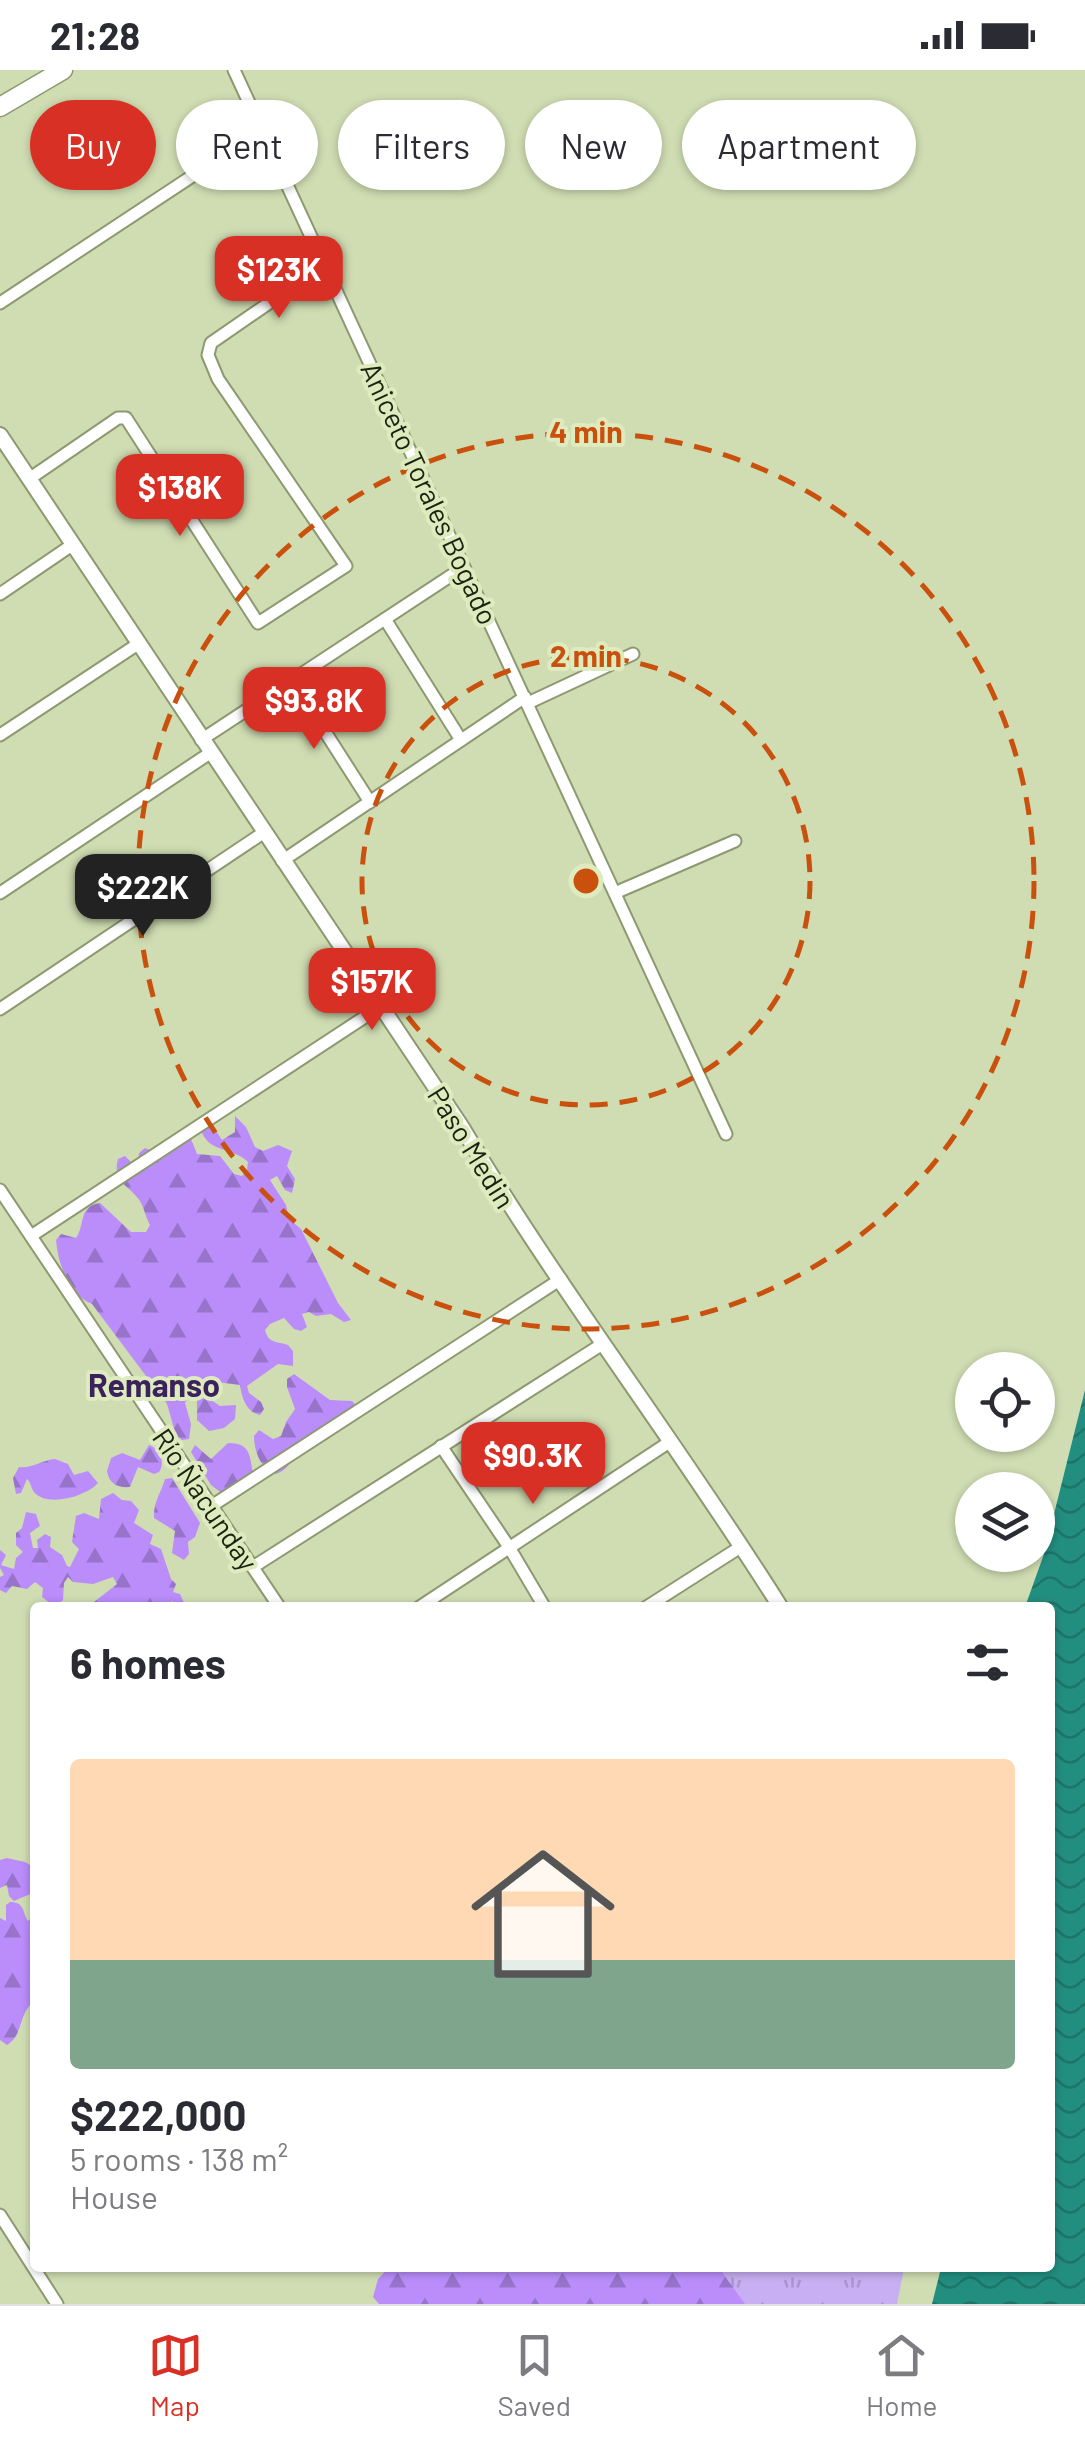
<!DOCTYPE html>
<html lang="en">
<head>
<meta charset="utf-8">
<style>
  :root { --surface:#fff; --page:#f2f2f3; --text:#2b2b33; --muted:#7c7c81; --line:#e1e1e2; --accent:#d93025 }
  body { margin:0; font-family:Barlow,sans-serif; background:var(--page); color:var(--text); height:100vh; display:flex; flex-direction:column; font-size:38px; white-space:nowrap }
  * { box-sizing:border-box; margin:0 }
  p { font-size:32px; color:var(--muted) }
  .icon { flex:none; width:55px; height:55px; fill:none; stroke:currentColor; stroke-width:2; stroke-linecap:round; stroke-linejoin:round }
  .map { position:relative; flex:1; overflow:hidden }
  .details { position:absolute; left:30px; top:1532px; width:1025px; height:670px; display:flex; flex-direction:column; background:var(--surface); border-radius:10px; box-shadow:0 2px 8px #0004 }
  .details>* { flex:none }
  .guide { position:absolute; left:30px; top:30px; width:1025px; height:90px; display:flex; gap:20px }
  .fabs { position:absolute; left:955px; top:1282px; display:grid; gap:20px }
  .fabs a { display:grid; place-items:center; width:100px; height:100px; border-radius:50%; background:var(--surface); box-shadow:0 2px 8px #0004; font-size:50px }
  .price { position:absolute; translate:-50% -85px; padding:0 22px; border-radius:20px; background:var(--accent); color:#fff; font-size:32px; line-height:65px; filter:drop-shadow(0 2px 5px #0008) }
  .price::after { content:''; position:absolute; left:50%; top:60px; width:30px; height:22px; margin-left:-15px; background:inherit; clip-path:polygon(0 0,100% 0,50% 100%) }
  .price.active { background:#222; color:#fff }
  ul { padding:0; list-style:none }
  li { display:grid; align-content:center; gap:20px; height:530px; padding:0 40px }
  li+li { border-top:2px solid var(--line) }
  li span { display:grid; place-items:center; height:310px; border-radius:10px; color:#555 }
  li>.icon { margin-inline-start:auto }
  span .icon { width:180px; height:180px; fill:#fffc; stroke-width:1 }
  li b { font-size:42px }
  h2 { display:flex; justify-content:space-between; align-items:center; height:120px; padding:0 40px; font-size:42px }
  .chip { padding:0 35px; border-radius:45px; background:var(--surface); box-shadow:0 2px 8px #0004; font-size:35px; line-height:90px }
  .chip.active { background:var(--accent); color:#fff }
  .status { display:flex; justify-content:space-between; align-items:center; height:70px; padding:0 50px; background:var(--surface); direction:ltr }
  .status svg { height:28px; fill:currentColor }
  .menu { display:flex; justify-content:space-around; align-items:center; height:140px; border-top:2px solid var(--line); background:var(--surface); font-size:28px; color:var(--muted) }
  .menu a { display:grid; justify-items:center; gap:5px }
  .menu .active { color:var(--accent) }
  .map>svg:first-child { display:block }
  .forest { fill:url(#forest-firs) }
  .park { fill:url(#park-tufts) }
  .water { fill:url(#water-waves) }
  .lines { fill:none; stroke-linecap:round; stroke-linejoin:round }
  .minor-casing { stroke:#8d9970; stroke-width:15 }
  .tertiary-casing { stroke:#8d9970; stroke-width:18 }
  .primary-casing { stroke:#8d9970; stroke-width:21 }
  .minor { stroke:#fff; stroke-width:11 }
  .tertiary { stroke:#fff; stroke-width:14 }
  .primary { stroke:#fff; stroke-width:18 }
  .ring { fill:none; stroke:#ca510d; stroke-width:5; stroke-dasharray:18 12 }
  .labels { text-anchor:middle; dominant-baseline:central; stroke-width:8; stroke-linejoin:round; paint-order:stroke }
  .street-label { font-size:28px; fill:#1d2111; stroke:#ddebbe }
  .quarter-label { font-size:32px; font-weight:bold; fill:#3c225c; stroke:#ddebbe }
  .centre { fill:#ca510d; stroke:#ddebbe; stroke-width:5 }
  .ring-label { font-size:30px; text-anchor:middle; font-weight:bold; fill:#ca510d; stroke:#ddebbe; stroke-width:8; stroke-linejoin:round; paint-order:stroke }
</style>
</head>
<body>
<div class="status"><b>21:28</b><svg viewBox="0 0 49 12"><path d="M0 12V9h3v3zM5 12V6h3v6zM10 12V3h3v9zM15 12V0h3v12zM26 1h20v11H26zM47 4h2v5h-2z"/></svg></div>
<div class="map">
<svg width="1085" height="2234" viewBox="0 0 1085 2234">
  <defs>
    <pattern id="forest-firs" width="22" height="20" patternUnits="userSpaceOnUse" patternTransform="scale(2.5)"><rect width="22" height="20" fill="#ba8dfb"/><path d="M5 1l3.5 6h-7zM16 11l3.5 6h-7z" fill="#9773ca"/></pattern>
    <pattern id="park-tufts" width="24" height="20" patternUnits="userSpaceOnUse" patternTransform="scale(2.5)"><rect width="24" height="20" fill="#c8aef3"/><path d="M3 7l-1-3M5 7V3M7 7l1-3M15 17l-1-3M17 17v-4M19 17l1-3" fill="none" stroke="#ab95cf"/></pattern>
    <pattern id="water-waves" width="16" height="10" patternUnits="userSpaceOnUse" patternTransform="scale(2.5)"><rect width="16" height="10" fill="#228e80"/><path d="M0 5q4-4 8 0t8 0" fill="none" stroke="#1d7467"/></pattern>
  </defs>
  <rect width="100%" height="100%" fill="#d0ddb2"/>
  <g class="forest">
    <path d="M235 1046 246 1057 255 1077 263 1081 278 1075 292 1081 287 1096 295 1109 292 1123 285 1120 277 1106 270 1110 286 1135 289 1149 301 1159 338 1233 351 1250 344 1252 331 1244 316 1246 309 1242 302 1244 307 1257 301 1261 294 1259 284 1248 270 1254 265 1260C269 1274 276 1271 288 1275L293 1281V1296L278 1294 247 1316 249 1323 261 1332 264 1339 260 1345C246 1342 242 1328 240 1315L217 1312 206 1321 208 1328 220 1336 236 1335 235 1349 224 1358 209 1361 197 1350V1328L189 1327 185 1333 191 1354 189 1369 182 1370 176 1365 167 1334 92 1234C68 1225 58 1193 56 1170L61 1164 76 1168C85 1156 78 1136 100 1133L131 1162H146L150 1155C146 1148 144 1138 140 1131 128 1114 112 1113 118 1089L125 1086 131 1092 138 1091 139 1083 145 1078 152 1081 185 1065 191 1069 197 1084 220 1086 234 1104 242 1106 247 1100 248 1092C232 1076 209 1084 201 1060L205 1053 212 1055 222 1070 235 1062Z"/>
    <path d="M294 1304 330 1330 352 1331 357 1336 358 1343C349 1362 316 1369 299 1383 290 1391 288 1400 276 1404 261 1400 254 1381 254 1366L259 1360 273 1369 281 1366 286 1352 295 1339 287 1317V1309Z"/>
    <path d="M228 1373C255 1373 248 1391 255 1409L224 1425 211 1415 191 1382 195 1375 211 1389Z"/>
    <path d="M149 1375C159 1378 166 1393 159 1402L154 1404 138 1397 130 1417C118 1418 109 1414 107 1401L111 1388 122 1383 140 1390Z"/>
    <path d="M55 1389 68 1394 74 1405 88 1401 98 1413C87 1426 47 1438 34 1422 31 1418 31 1412 27 1409L21 1423 16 1424 13 1408 19 1397C31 1399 42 1390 55 1389Z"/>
    <path d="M172 1408 200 1453 195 1467 188 1472 189 1484 184 1490 172 1483 175 1461 154 1448C153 1432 161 1423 165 1409Z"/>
    <polygon points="113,1423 122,1430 131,1431 139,1440 134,1453 153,1465 150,1474 161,1479 171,1509 176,1514 173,1522 180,1524 186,1537 178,1537 172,1531 166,1537 150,1535 140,1537 137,1533 131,1537 94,1537 94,1532 117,1514 113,1507 93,1514 73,1512 68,1507 64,1513 63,1530 55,1537 42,1527 43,1518 35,1512 27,1519 12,1516 6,1523 0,1520 0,1507 4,1505 0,1498 0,1480 6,1485 1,1495 14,1499 16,1488 23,1482 16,1475 16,1463 22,1458 26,1442 36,1444 40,1456 30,1463 33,1478 38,1478 37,1470 45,1464 51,1467 50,1477 62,1485 67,1496 70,1497 79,1479 72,1472 76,1446 84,1443 99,1449 101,1429"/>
    <polygon points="7,1788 25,1792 35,1798 35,1822 14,1831 9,1826 7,1815 0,1818 0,1790"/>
    <path d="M10 1832C25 1832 22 1842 28 1851L35 1844V1931C18 1942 24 1965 7 1975L0 1970V1848L6 1851V1835Z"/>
    <polygon points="388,2198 753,2198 773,2234 379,2234 373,2227 378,2209"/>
  </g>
  <polygon class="park" points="719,2198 904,2198 897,2234 745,2234"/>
  <polygon class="water" points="1085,1320 1085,2234 932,2234 941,2198 1050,2198 1050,1538 1025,1537 1044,1484"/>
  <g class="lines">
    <g class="minor-casing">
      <g id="minor">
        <polyline points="234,0 726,1064"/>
        <polyline points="0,233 262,60"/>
        <polyline points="29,409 118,348 126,348 258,553 346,496 218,309 208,285 211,273 324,195"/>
        <polyline points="0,524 72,475"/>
        <polyline points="385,549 461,670"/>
        <polyline points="292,610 370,732"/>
        <polyline points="528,633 633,584"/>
        <polyline points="0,665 138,574"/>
        <polyline points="201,670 464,497"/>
        <polyline points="282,791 525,627"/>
        <polyline points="617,822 735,771"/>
        <polyline points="0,823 210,683"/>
        <polyline points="0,939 263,763"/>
        <polyline points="0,1120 280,1538"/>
        <polyline points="31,1166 380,937"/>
        <polyline points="441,1376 509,1477 545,1538"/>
        <polyline points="210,1437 561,1209"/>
        <polyline points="253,1497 604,1273"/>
        <polyline points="418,1538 671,1371"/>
        <polyline points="645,1538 742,1476"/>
        <polyline points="0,2145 57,2234"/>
      </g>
    </g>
    <g class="tertiary-casing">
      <path id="tertiary" d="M0 365 463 1059C561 1223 679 1375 781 1538"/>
    </g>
    <g class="primary-casing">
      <polyline id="primary" points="0,37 63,0"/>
    </g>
    <use href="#minor" class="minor"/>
    <use href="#tertiary" class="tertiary"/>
    <use href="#primary" class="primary"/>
  </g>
  <g class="ring">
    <circle cx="586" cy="811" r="224"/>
    <circle cx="586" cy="811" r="448"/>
  </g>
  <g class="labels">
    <g class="street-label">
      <text transform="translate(430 423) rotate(65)">Aniceto Torales Bogado</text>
      <text transform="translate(472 1077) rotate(58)">Paso Medin</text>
      <text transform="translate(206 1429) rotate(56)">Río Ñacunday</text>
    </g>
    <g class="quarter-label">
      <text x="154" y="1314">Remanso</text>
    </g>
  </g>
  <circle cx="586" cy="811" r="15" class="centre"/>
  <g class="ring-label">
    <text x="586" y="373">4 min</text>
    <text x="586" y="597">2 min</text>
  </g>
</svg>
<div class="fabs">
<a><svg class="icon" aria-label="locate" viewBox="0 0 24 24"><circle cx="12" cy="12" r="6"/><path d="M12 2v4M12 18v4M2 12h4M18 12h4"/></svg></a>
<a><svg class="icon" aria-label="layers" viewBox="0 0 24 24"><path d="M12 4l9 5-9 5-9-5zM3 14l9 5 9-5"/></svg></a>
</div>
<b class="price" style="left:279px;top:251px">$123K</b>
<b class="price" style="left:180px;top:469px">$138K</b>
<b class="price" style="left:314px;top:682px">$93.8K</b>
<b class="price active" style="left:143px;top:869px">$222K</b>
<b class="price" style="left:372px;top:963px">$157K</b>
<b class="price" style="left:533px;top:1437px">$90.3K</b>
<div class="guide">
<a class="chip active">Buy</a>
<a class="chip">Rent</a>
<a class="chip">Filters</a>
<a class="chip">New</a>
<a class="chip">Apartment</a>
</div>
<section class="details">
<h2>6 homes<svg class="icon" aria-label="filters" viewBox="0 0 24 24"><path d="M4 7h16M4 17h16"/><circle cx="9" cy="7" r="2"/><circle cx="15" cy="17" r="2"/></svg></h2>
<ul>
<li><span style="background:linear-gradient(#ffd9b3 65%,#7fa58c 0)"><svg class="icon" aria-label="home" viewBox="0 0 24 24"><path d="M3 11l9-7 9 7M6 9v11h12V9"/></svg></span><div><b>$222,000</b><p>5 rooms · 138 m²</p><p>House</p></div></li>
</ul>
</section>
</div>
<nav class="menu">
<a class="active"><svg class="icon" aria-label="map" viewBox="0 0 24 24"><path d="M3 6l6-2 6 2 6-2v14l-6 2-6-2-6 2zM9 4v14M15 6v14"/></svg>Map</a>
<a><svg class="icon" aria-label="saved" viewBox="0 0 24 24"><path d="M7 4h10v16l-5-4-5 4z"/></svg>Saved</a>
<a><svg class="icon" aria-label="home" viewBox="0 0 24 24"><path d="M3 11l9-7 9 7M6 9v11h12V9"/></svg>Home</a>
</nav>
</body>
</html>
